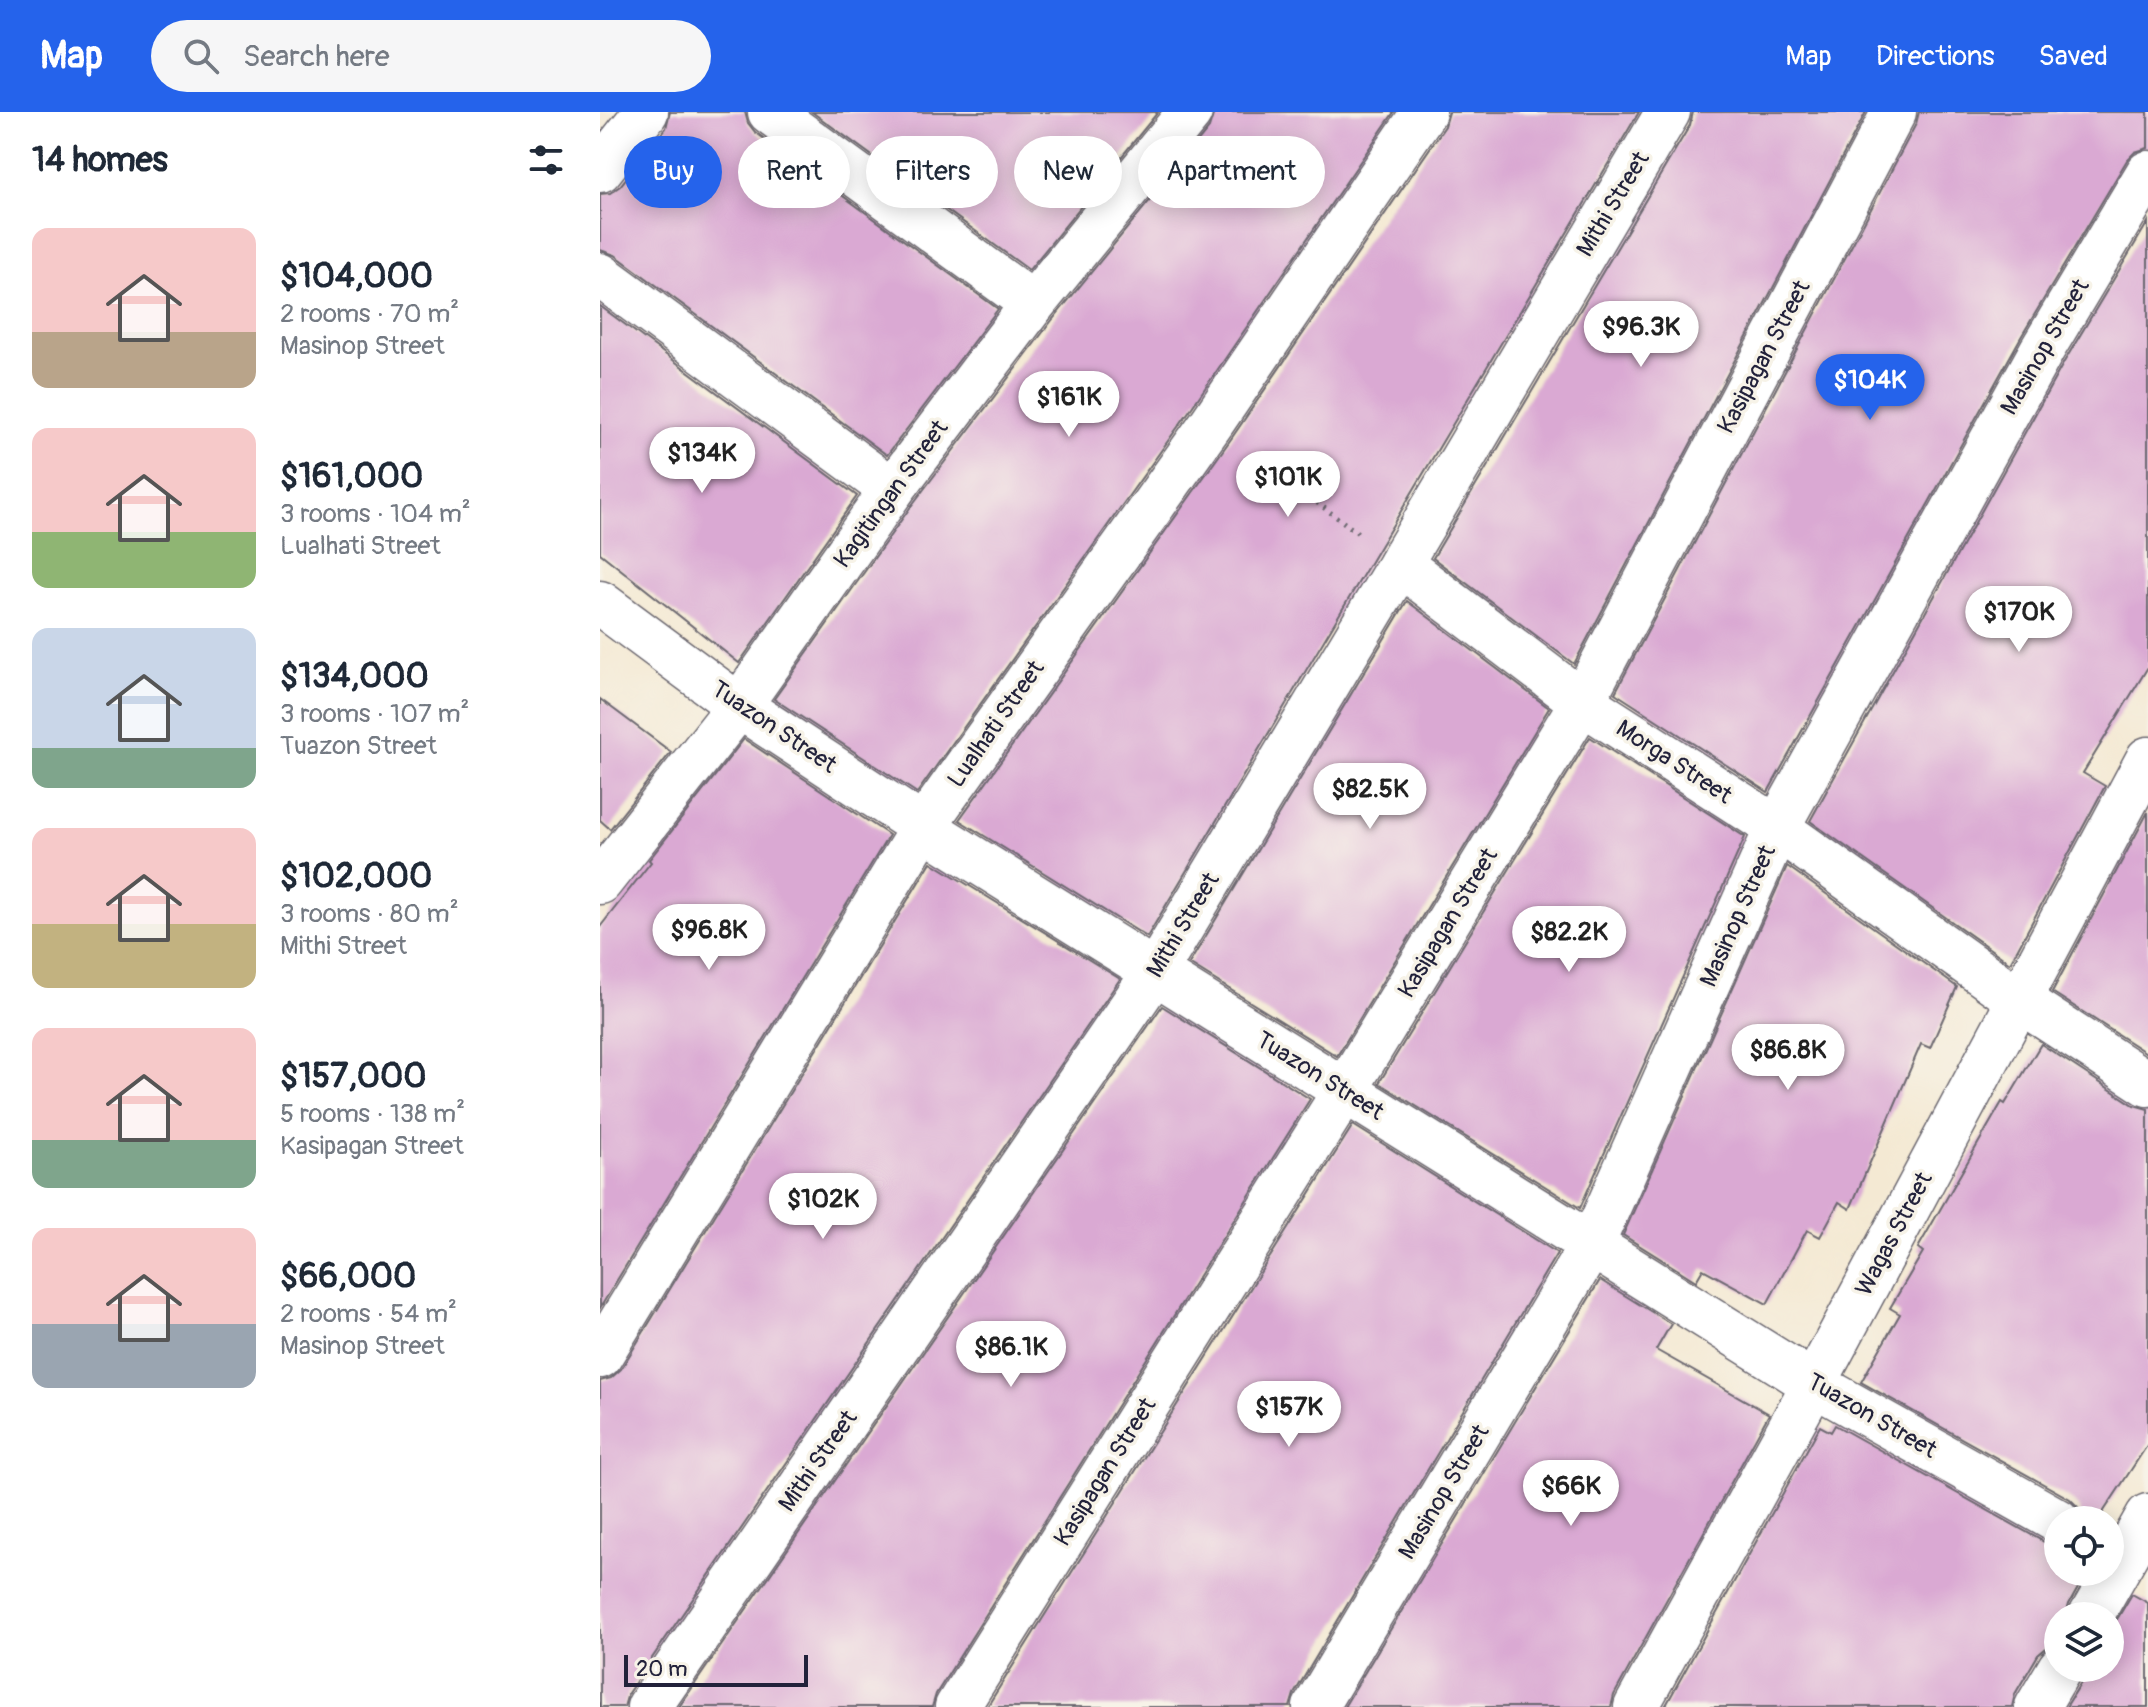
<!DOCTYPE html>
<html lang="en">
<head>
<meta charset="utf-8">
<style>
  :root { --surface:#fff; --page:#f6f6f7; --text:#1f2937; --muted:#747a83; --accent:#2563eb }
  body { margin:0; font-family:Pangolin,sans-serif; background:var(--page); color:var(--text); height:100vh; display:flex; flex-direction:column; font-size:30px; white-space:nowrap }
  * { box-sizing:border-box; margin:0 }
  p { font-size:26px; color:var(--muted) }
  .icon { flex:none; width:44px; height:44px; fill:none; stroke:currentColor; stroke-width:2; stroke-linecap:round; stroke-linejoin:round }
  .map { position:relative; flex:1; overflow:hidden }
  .drawer { display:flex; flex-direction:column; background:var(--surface); width:600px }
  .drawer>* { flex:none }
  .top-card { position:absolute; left:24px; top:24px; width:760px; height:72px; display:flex; gap:16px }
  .controls { position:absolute; left:1444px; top:1394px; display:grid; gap:16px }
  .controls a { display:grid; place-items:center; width:80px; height:80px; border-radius:50%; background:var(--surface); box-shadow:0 4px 20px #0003; font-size:40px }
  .scale { position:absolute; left:24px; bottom:20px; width:184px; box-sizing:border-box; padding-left:8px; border:4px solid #22223b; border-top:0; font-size:22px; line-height:28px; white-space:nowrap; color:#22223b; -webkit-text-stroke:6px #f7f3e8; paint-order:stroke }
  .price { position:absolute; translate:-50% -68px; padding:0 18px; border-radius:28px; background:#fff; color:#222; font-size:26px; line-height:52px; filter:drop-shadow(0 2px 4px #0008) }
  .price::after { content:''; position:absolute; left:50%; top:48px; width:24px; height:18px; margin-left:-12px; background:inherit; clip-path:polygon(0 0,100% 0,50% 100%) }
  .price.current { background:var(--accent); color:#fff }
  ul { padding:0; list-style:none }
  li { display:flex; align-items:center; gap:24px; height:200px; padding:0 32px }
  li span { display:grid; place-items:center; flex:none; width:224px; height:160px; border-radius:16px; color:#555 }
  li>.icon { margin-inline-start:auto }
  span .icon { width:96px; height:96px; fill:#fffc; stroke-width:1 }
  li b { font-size:34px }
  h2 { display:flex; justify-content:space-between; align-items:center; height:96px; padding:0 32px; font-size:34px }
  .tag { padding:0 28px; border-radius:36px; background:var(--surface); box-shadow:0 4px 20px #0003; font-size:28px; line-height:72px }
  .tag.current { background:var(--accent); color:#fff }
  header { display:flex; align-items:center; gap:48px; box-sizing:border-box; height:112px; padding:0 40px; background:var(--accent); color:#fff }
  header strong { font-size:38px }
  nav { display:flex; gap:44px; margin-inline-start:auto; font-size:28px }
  .search { width:560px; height:72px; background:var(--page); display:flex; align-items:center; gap:20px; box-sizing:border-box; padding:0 28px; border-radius:44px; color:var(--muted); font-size:30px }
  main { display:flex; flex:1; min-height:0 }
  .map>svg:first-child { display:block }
  .building { fill:#daa9d3 }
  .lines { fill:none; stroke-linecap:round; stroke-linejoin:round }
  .minor-casing { stroke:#6c6870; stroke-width:47 }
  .path { stroke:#6c6870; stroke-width:5; stroke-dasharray:2 6; stroke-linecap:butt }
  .minor { stroke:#fff; stroke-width:44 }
  .labels { text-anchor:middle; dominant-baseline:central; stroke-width:7; stroke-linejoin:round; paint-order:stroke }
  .street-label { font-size:24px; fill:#22223b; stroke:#f7f3e8 }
</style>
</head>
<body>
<header>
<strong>Map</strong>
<div class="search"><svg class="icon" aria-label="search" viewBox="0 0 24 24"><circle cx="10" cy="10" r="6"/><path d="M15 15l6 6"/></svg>Search here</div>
<nav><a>Map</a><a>Directions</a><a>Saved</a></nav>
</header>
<main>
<section class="drawer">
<h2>14 homes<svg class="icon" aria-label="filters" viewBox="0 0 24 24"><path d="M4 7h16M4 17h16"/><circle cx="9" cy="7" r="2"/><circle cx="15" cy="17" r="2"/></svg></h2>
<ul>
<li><span style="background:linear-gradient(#f6c9c9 65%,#b9a48a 0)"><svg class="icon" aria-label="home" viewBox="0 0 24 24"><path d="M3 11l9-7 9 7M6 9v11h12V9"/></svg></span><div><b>$104,000</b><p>2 rooms · 70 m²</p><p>Masinop Street</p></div></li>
<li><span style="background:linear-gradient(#f6c9c9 65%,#8fb573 0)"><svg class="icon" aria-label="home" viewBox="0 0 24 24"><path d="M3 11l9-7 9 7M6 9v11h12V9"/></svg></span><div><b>$161,000</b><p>3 rooms · 104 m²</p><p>Lualhati Street</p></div></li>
<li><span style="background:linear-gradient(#c9d6e8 75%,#7fa58c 0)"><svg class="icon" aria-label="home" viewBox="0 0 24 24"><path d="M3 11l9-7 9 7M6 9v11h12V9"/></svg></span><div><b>$134,000</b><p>3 rooms · 107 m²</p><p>Tuazon Street</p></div></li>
<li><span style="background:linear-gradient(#f6c9c9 60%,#c2b280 0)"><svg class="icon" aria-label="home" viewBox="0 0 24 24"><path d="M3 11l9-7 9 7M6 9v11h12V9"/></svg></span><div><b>$102,000</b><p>3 rooms · 80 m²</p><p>Mithi Street</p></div></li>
<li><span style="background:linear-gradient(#f6c9c9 70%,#7fa58c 0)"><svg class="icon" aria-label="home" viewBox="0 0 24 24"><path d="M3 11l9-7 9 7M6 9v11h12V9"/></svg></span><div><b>$157,000</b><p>5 rooms · 138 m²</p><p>Kasipagan Street</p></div></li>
<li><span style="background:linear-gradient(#f6c9c9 60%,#9aa5b1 0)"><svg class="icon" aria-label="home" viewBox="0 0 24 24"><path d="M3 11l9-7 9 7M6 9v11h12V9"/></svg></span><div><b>$66,000</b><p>2 rooms · 54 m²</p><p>Masinop Street</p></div></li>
</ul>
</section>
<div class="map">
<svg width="1548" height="1595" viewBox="0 0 1548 1595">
  <rect width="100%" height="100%" fill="#f7f3e8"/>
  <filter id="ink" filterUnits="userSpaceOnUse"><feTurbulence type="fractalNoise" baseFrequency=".0125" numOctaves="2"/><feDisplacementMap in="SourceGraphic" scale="16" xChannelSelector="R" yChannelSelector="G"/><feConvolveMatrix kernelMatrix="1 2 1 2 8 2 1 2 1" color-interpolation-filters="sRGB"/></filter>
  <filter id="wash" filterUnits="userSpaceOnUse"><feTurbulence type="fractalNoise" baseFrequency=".006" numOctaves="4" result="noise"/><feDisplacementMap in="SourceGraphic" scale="32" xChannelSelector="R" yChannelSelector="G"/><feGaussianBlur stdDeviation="1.8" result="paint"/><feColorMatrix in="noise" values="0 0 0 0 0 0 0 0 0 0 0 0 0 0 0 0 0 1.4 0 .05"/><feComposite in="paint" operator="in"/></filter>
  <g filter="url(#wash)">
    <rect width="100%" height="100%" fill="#f4e9d3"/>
    <g id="blocks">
      <g class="building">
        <polygon points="70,0 145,0 148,11 155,20 398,197 287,343 15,143 0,138 0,82 10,81 20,74 66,16"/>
        <polygon points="212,0 558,0 429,158"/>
        <polygon points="614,0 794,0 590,298 317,681 174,587 312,393 453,207 609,16"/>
        <polygon points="849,0 1039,0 547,825 359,708 631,327 845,14"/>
        <polygon points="1093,0 1266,0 974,552 833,446 1090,13"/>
        <polygon points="1319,0 1548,0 1548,36 1535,40 1527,48 1421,225 1168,680 1015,581 1316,12"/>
        <polygon points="1548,110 1548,555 1483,661 1505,674 1410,851 1210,709 1464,250"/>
        <polygon points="0,194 257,384 139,551 0,441"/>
        <polygon points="807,489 949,596 737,944 589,852"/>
        <polygon points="0,587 71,640 10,717 0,708"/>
        <polygon points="990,625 1145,725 980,1096 779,971"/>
        <polygon points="144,627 289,723 0,1196 0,815 51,750 49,748"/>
        <polygon points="1548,700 1548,942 1452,880"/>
        <polygon points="331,750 520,867 28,1581 24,1595 0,1595 0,1269 11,1266 21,1257"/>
        <polygon points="1187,754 1357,875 1330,936 1321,932 1250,1097 1239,1090 1220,1125 1207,1118 1167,1192 1103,1157 1096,1169 1023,1123"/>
        <polygon points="562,894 710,987 336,1582 332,1595 79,1595"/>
        <polygon points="1441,932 1534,993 1548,997 1548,1332 1498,1408 1483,1408 1479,1396 1470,1387 1261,1270 1300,1202 1290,1196 1323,1140 1318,1136 1402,990 1405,992"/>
        <polygon points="753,1013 957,1141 694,1582 690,1595 387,1595"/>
        <polygon points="1000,1168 1071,1212 1056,1238 1169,1302 1014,1583 1011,1595 744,1595"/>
        <polygon points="1235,1313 1446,1431 1458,1434 1458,1460 1487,1460 1469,1492 1466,1504 1458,1504 1458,1531 1447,1535 1438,1543 1415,1582 1412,1595 1065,1595 1220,1314 1231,1320"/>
        <polygon points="1532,1482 1548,1491 1548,1595 1466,1595 1482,1569 1485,1556 1510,1556 1510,1519"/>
      </g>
    </g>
  </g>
  <g filter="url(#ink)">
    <use href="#blocks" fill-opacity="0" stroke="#6c6870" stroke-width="2"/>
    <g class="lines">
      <g class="minor-casing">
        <g id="minor">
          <polyline points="170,0 433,192"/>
          <polyline points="0,58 46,0"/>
          <polyline points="0,163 292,378"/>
          <polyline points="800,452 982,590 1177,716 1419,888 1548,972"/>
          <polyline points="0,491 139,594 323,715 1214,1272 1458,1409"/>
          <polyline points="0,770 139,594 292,378 433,192 590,0"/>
          <polyline points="0,1244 323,715 611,312 824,0"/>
          <polyline points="1491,1504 1548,1404"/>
          <polyline points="49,1595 555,860 800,452 1068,0"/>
          <polyline points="357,1595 744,980 982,590 1294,0"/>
          <polyline points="715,1595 992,1132 1177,716 1442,238 1548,61"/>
          <polyline points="1036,1595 1214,1272 1548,647"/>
          <polyline points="1437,1595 1460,1556"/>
        </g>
      </g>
      <polyline class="path" points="653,343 758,421"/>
      <use href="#minor" class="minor"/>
    </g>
  </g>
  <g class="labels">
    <g class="street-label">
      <text transform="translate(1013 92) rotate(-59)">Mithi Street</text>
      <text transform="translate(1445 235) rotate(-60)">Masinop Street</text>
      <text transform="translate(1164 245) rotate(-62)">Kasipagan Street</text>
      <text transform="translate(291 382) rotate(-54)">Kagitingan Street</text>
      <text transform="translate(396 612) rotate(-55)">Lualhati Street</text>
      <text transform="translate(174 615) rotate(34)">Tuazon Street</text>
      <text transform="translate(1074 650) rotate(33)">Morga Street</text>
      <text transform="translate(1138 804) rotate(-66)">Masinop Street</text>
      <text transform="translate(848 811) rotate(-59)">Kasipagan Street</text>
      <text transform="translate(583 813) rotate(-59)">Mithi Street</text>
      <text transform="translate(720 964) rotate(32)">Tuazon Street</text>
      <text transform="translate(1294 1122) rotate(-62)">Wagas Street</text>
      <text transform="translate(1272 1304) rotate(30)">Tuazon Street</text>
      <text transform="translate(218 1349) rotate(-55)">Mithi Street</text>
      <text transform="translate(505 1360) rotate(-58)">Kasipagan Street</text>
      <text transform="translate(844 1380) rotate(-59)">Masinop Street</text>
    </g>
  </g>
</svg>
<div class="controls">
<a><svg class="icon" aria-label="locate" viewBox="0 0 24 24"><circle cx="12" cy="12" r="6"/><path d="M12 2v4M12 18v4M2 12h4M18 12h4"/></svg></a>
<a><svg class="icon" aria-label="layers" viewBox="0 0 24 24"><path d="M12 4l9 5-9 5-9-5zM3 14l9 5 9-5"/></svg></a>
</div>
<div class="scale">20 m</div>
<b class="price" style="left:1041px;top:257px">$96.3K</b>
<b class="price current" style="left:1270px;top:310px">$104K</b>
<b class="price" style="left:469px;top:327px">$161K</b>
<b class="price" style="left:102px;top:383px">$134K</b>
<b class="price" style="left:688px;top:407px">$101K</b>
<b class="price" style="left:1419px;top:542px">$170K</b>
<b class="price" style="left:770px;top:719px">$82.5K</b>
<b class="price" style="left:109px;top:860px">$96.8K</b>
<b class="price" style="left:969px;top:862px">$82.2K</b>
<b class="price" style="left:1188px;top:980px">$86.8K</b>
<b class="price" style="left:223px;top:1129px">$102K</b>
<b class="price" style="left:411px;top:1277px">$86.1K</b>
<b class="price" style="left:689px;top:1337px">$157K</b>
<b class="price" style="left:971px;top:1416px">$66K</b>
<div class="top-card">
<a class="tag current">Buy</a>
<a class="tag">Rent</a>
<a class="tag">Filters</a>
<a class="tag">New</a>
<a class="tag">Apartment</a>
</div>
</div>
</main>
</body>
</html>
